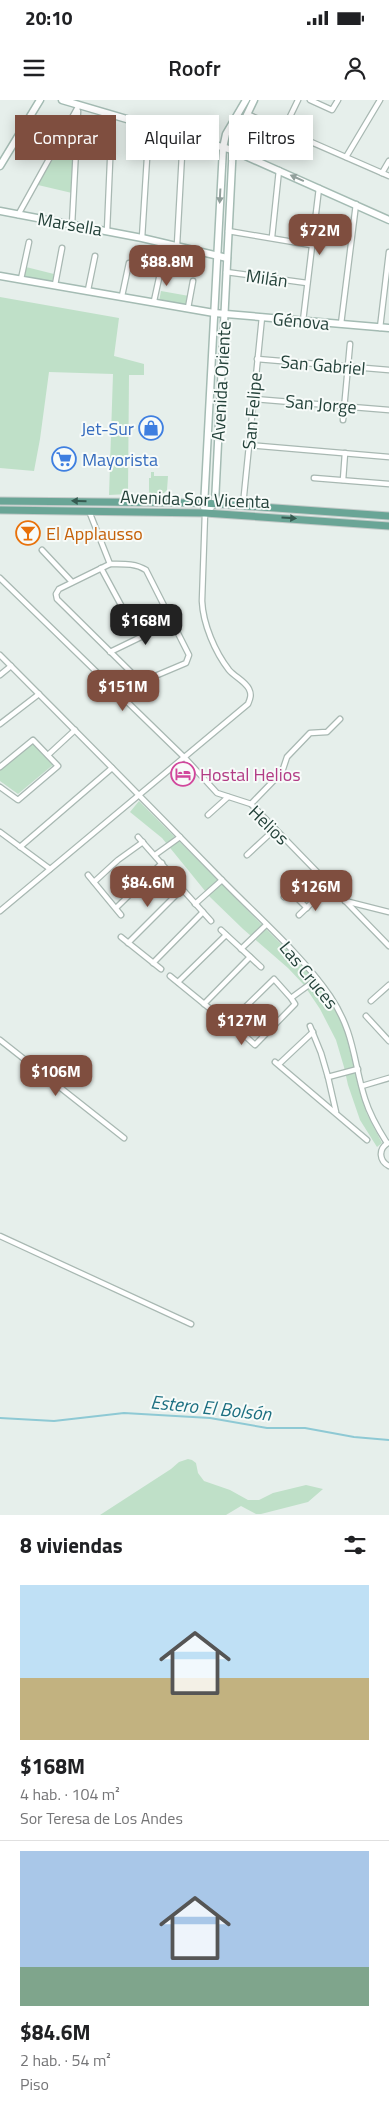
<!DOCTYPE html>
<html lang="es">
<head>
<meta charset="utf-8">
<style>
  :root { --surface:#fff; --page:#f6f6f6; --text:#202124; --muted:#757577; --line:#e0e0e0; --accent:#7f4e3f }
  body { margin:0; font-family:"Titillium Web",sans-serif; background:var(--page); color:var(--text); height:100vh; display:flex; flex-direction:column; font-size:19px; white-space:nowrap }
  * { box-sizing:border-box; margin:0 }
  p { font-size:16px; color:var(--muted) }
  .icon { flex:none; width:28px; height:28px; fill:none; stroke:currentColor; stroke-width:2; stroke-linecap:round; stroke-linejoin:round }
  .map { position:relative; height:1415px; overflow:hidden }
  .panel { display:flex; flex-direction:column; background:var(--surface); flex:1 }
  .panel>* { flex:none }
  .guide { position:absolute; left:15px; top:15px; width:360px; height:45px; display:flex; gap:10px }
  .price { position:absolute; translate:-50% -42px; padding:0 11px; border-radius:10px; background:var(--accent); color:#fff; font-size:16px; line-height:32px; filter:drop-shadow(0 1px 2px #0008) }
  .price::after { content:''; position:absolute; left:50%; top:30px; width:15px; height:11px; margin-left:-8px; background:inherit; clip-path:polygon(0 0,100% 0,50% 100%) }
  .price.selected { background:#222; color:#fff }
  ul { padding:0; list-style:none }
  li { display:grid; align-content:center; gap:10px; height:265px; padding:0 20px }
  li+li { border-top:1px solid var(--line) }
  li span { display:grid; place-items:center; height:155px; border-radius:0px; color:#555 }
  li>.icon { margin-inline-start:auto }
  span .icon { width:90px; height:90px; fill:#fffc; stroke-width:1 }
  li b { font-size:21px }
  h2 { display:flex; justify-content:space-between; align-items:center; height:60px; padding:0 20px; font-size:21px }
  .pill { padding:0 18px; border-radius:0px; background:var(--surface); box-shadow:0 2px 12px #0003; font-size:18px; line-height:45px }
  .pill.selected { background:var(--accent); color:#fff }
  .status { display:flex; justify-content:space-between; align-items:center; height:35px; padding:0 25px; background:var(--surface); direction:ltr }
  .status svg { height:14px; fill:currentColor }
  header { display:flex; justify-content:space-between; align-items:center; height:65px; padding:0 20px; background:var(--surface); font-size:22px; font-weight:600 }
  .map>svg:first-child { display:block }
  .green { fill:#bfe0c8 }
  .lines { fill:none; stroke-linecap:round; stroke-linejoin:round }
  .stream { stroke:#8ec9d4; stroke-width:2 }
  .street-casing { stroke:#a8b8b2; stroke-width:7 }
  .secondary-casing { stroke:#a4bbb3; stroke-width:9 }
  .primary-casing { stroke:#c2cac8; stroke-width:9 }
  .street { stroke:#fff; stroke-width:4.5 }
  .secondary { stroke:#fff; stroke-width:6 }
  .primary { stroke:#6aa596; stroke-width:7 }
  .oneway { fill:#92a09c }
  .oneway2 { fill:#365b51 }
  .labels { text-anchor:middle; dominant-baseline:central; stroke-width:4; stroke-linejoin:round; paint-order:stroke }
  .street-label { font-size:18px; fill:#24423a; stroke:#f7fbf9 }
  .shop-label { font-size:18px; fill:#366cbe; stroke:#f7fbf9; text-anchor:end }
  .food-label { font-size:18px; fill:#c56008; stroke:#f7fbf9; text-anchor:start }
  .hotel-label { font-size:18px; fill:#b23c85; stroke:#f7fbf9; text-anchor:start }
  .water-label { font-size:19px; font-style:italic; fill:#1c6f80; stroke:#f7fbf9 }
</style>
</head>
<body>
<div class="status"><b>20:10</b><svg viewBox="0 0 49 12"><path d="M0 12V9h3v3zM5 12V6h3v6zM10 12V3h3v9zM15 12V0h3v12zM26 1h20v11H26zM47 4h2v5h-2z"/></svg></div>
<header><svg class="icon" aria-label="menu" viewBox="0 0 24 24"><path d="M4 6h16M4 12h16M4 18h16"/></svg>Roofr<svg class="icon" aria-label="person" viewBox="0 0 24 24"><circle cx="12" cy="8" r="4"/><path d="M4 21q1-7 8-7t8 7"/></svg></header>
<div class="map">
<svg width="389" height="1415" viewBox="0 0 389 1415">
  <rect width="100%" height="100%" fill="#e6efeb"/>
  <g class="green">
    <polygon points="75,19 72,93 38,85"/>
    <polygon points="26,167 54,174 52,183 24,178"/>
    <polygon points="161,191 189,196 186,206 159,202"/>
    <polygon points="0,197 119,218 114,256 144,264 144,275 129,275 128,394 109,395 113,274 49,272 40,339 34,371 0,368"/>
    <polygon points="151,372 154,372 154,376 168,376 167,390 164,393 149,394 149,378 151,378"/>
    <polygon points="33,642 54,664 18,694 0,681 0,669"/>
    <polygon points="139,701 295,858 322,888 335,906 344,927 362,999 367,1014 382,1043 377,1047 360,1020 348,985 344,967 336,940 320,909 304,885 288,868 243,829 210,797 162,738 130,712"/>
    <polygon points="188,1359 192,1360 196,1363 198,1373 204,1381 230,1390 248,1400 259,1400 273,1393 306,1385 323,1389 308,1402 261,1414 256,1414 241,1406 226,1415 100,1415 171,1369 179,1362"/>
  </g>
  <g class="lines">
    <polyline class="stream" points="0,1318 54,1321 124,1313 210,1318 267,1328 305,1328 354,1337 389,1340"/>
    <g class="street-casing">
      <g id="street">
        <polyline points="310,0 332,10 338,0"/>
        <polyline points="247,14 389,76"/>
        <polyline points="284,29 298,0"/>
        <polyline points="346,57 380,0"/>
        <polyline points="382,73 389,61"/>
        <polyline points="18,115 79,5"/>
        <polyline points="72,125 78,11"/>
        <polyline points="107,131 112,15"/>
        <polyline points="228,131 311,145"/>
        <polyline points="272,137 279,70"/>
        <polyline points="142,138 149,26"/>
        <polyline points="177,145 183,36"/>
        <polyline points="226,172 307,183"/>
        <polyline points="21,179 29,142"/>
        <polyline points="55,185 62,148"/>
        <polyline points="88,190 95,156"/>
        <polyline points="122,196 129,163"/>
        <polyline points="154,201 161,169"/>
        <polyline points="188,208 193,181"/>
        <polyline points="303,221 319,88"/>
        <polyline points="341,224 356,104"/>
        <polyline points="380,228 389,152"/>
        <polyline points="257,259 389,270"/>
        <polyline points="254,299 389,310"/>
        <polyline points="343,320 350,244"/>
        <polyline points="249,345 389,357"/>
        <polyline points="314,378 389,384"/>
        <polyline points="343,380 345,353"/>
        <polyline points="243,405 262,217"/>
        <polyline points="89,411 110,464"/>
        <polyline points="42,450 72,482"/>
        <path d="M110 464C123 464 135 463 146 470L189 555 186 563 141 582 57 499 56 494 59 489Z"/>
        <polyline points="101,468 122,507"/>
        <polyline points="0,478 185,658 217,693 251,704 389,846"/>
        <polyline points="110,552 172,522"/>
        <path d="M0 555C74 629 147 703 220 778 255 814 302 855 330 896 355 933 353 961 365 999 370 1015 378 1029 387 1043"/>
        <polyline points="0,575 11,566"/>
        <polyline points="0,624 39,594"/>
        <polyline points="48,655 75,630"/>
        <polyline points="0,667 33,640 58,666 18,700 0,687"/>
        <polyline points="251,704 282,672 287,657 310,633 327,632 340,619"/>
        <polyline points="208,715 228,697"/>
        <polyline points="0,732 50,769"/>
        <polyline points="138,737 168,771"/>
        <polyline points="20,747 112,668"/>
        <polyline points="155,755 180,737"/>
        <polyline points="247,755 275,729"/>
        <polyline points="88,775 121,815"/>
        <polyline points="175,781 211,821"/>
        <polyline points="94,782 118,760 143,742"/>
        <polyline points="290,791 307,808"/>
        <polyline points="284,797 302,781 312,779 318,774"/>
        <polyline points="345,801 389,812"/>
        <polyline points="195,804 222,780"/>
        <polyline points="116,808 162,763"/>
        <path d="M0 811 248 604C250 599 252 595 249 589 245 581 235 577 229 570 215 552 203 524 202 501L205 413"/>
        <polyline points="299,815 319,796"/>
        <polyline points="221,830 261,867"/>
        <polyline points="121,837 161,869"/>
        <polyline points="128,843 182,789"/>
        <polyline points="241,849 266,825"/>
        <polyline points="153,863 203,812"/>
        <polyline points="170,876 219,916"/>
        <polyline points="178,882 226,835"/>
        <polyline points="291,898 295,904 255,945 230,922 274,879 291,898 317,879"/>
        <polyline points="371,901 389,885"/>
        <polyline points="204,904 250,857"/>
        <polyline points="366,916 389,941"/>
        <polyline points="310,926 321,953 328,977 358,969"/>
        <polyline points="0,940 124,1038"/>
        <polyline points="275,962 367,1040"/>
        <polyline points="279,964 313,932"/>
        <polyline points="328,977 336,1012"/>
        <polyline points="362,986 389,978"/>
        <path d="M388 1043C378 1049 379 1061 389 1066"/>
        <polyline points="0,1136 191,1224"/>
      </g>
    </g>
    <g class="secondary-casing">
      <g id="secondary">
        <polyline points="62,0 232,50 389,120"/>
        <polyline points="0,66 40,0"/>
        <polyline points="0,111 142,138 227,158"/>
        <polyline points="0,176 214,213 389,228"/>
        <polyline points="204,407 223,48 226,34 246,0"/>
        <polyline points="205,413 215,403 233,44 254,0"/>
      </g>
    </g>
    <g class="primary-casing">
      <g id="primary">
        <polyline points="0,401 204,403 389,416"/>
        <polyline points="0,410 205,413 389,426"/>
      </g>
    </g>
    <use href="#street" class="street"/>
    <use href="#secondary" class="secondary"/>
    <use href="#primary" class="primary"/>
  </g>
  <defs><path id="oneway-solid" d="M-6-.8H1V-3.2L6.5 0L1 3.2V.8H-6Z" transform="scale(1.25)"/></defs>
  <g class="oneway">
    <use href="#oneway-solid" transform="translate(297 78) rotate(-156)"/>
    <use href="#oneway-solid" transform="translate(220 96) rotate(93)"/>
  </g>
  <g class="oneway2">
    <use href="#oneway-solid" transform="translate(79 401) rotate(-179)"/>
    <use href="#oneway-solid" transform="translate(289 418) rotate(3)"/>
  </g>
  <defs>
    <g id="shop-ring" transform="scale(1.25)"><circle r="9.5" fill="#f7fbf9" stroke="#3f7fe0" stroke-width="1.5"/><path d="M-5-2.5h2.3a2.7 3.5 0 0 1 5.4 0H5L5.5 6h-11ZM-1.5-2.5h3a1.5 2.3 0 0 0-3 0Z" fill="#3f7fe0"/></g>
    <g id="supermarket-ring" transform="scale(1.25)"><circle r="9.5" fill="#f7fbf9" stroke="#3f7fe0" stroke-width="1.5"/><path d="M-6-5.5h2.5l.6 2H6L4.5 2H-2.5L-4.4-4H-6ZM-1.5 3.2a1.3 1.3 0 1 0 .1 0ZM3 3.2a1.3 1.3 0 1 0 .1 0Z" fill="#3f7fe0"/></g>
    <g id="bar-ring" transform="scale(1.25)"><circle r="9.5" fill="#f7fbf9" stroke="#e8710a" stroke-width="1.5"/><path d="M-6-5H6L.8 .8V4.5H3.5V6h-7V4.5H-.8V.8Z" fill="#e8710a"/></g>
    <g id="hotel-ring" transform="scale(1.25)"><circle r="9.5" fill="#f7fbf9" stroke="#d1479c" stroke-width="1.5"/><path d="M-6-4.5h1.5V1H6V5H4.5V3h-9V5H-6ZM-4 0a1.8 1.8 0 1 1 3.6 0ZM.5 0V-2.5h3Q6-2.5 6 0Z" fill="#d1479c"/></g>
  </defs>
  <g fill-rule="evenodd">
    <use href="#shop-ring" x="151" y="328"/>
    <use href="#supermarket-ring" x="64" y="359"/>
    <use href="#bar-ring" x="28" y="433"/>
    <use href="#hotel-ring" x="183" y="674"/>
  </g>
  <g class="labels">
    <g class="street-label">
      <text transform="translate(70 124) rotate(10)">Marsella</text>
      <text transform="translate(267 178) rotate(8)">Milán</text>
      <text transform="translate(301 221) rotate(5)">Génova</text>
      <text transform="translate(323 265) rotate(5)">San Gabriel</text>
      <text transform="translate(221 281) rotate(-87)">Avenida Oriente</text>
      <text transform="translate(321 304) rotate(5)">San Jorge</text>
      <text transform="translate(252 311) rotate(-85)">San Felipe</text>
      <text transform="translate(195 399) rotate(2)">Avenida Sor Vicenta</text>
      <text transform="translate(269 725) rotate(44)">Helios</text>
      <text transform="translate(309 875) rotate(51)">Las Cruces</text>
    </g>
    <g class="shop-label">
      <text x="134" y="328">Jet-Sur</text>
      <text x="82" y="359" text-anchor="start">Mayorista</text>
    </g>
    <g class="food-label">
      <text x="46" y="433">El Applausso</text>
    </g>
    <g class="hotel-label">
      <text x="200" y="674">Hostal Helios</text>
    </g>
    <g class="water-label">
      <text transform="translate(211 1307) rotate(6)">Estero El Bolsón</text>
    </g>
  </g>
</svg>
<b class="price" style="left:320px;top:156px">$72M</b>
<b class="price" style="left:167px;top:187px">$88.8M</b>
<b class="price selected" style="left:146px;top:546px">$168M</b>
<b class="price" style="left:123px;top:612px">$151M</b>
<b class="price" style="left:148px;top:808px">$84.6M</b>
<b class="price" style="left:316px;top:812px">$126M</b>
<b class="price" style="left:242px;top:946px">$127M</b>
<b class="price" style="left:56px;top:997px">$106M</b>
<div class="guide">
<a class="pill selected">Comprar</a>
<a class="pill">Alquilar</a>
<a class="pill">Filtros</a>
</div>
</div>
<section class="panel">
<h2>8 viviendas<svg class="icon" aria-label="filters" viewBox="0 0 24 24"><path d="M4 7h16M4 17h16"/><circle cx="9" cy="7" r="2"/><circle cx="15" cy="17" r="2"/></svg></h2>
<ul>
<li><span style="background:linear-gradient(#bfe0f5 60%,#c2b280 0)"><svg class="icon" aria-label="home" viewBox="0 0 24 24"><path d="M3 11l9-7 9 7M6 9v11h12V9"/></svg></span><div><b>$168M</b><p>4 hab. · 104 m²</p><p>Sor Teresa de Los Andes</p></div></li>
<li><span style="background:linear-gradient(#a9c7e8 75%,#7fa58c 0)"><svg class="icon" aria-label="home" viewBox="0 0 24 24"><path d="M3 11l9-7 9 7M6 9v11h12V9"/></svg></span><div><b>$84.6M</b><p>2 hab. · 54 m²</p><p>Piso</p></div></li>
</ul>
</section>
</body>
</html>
